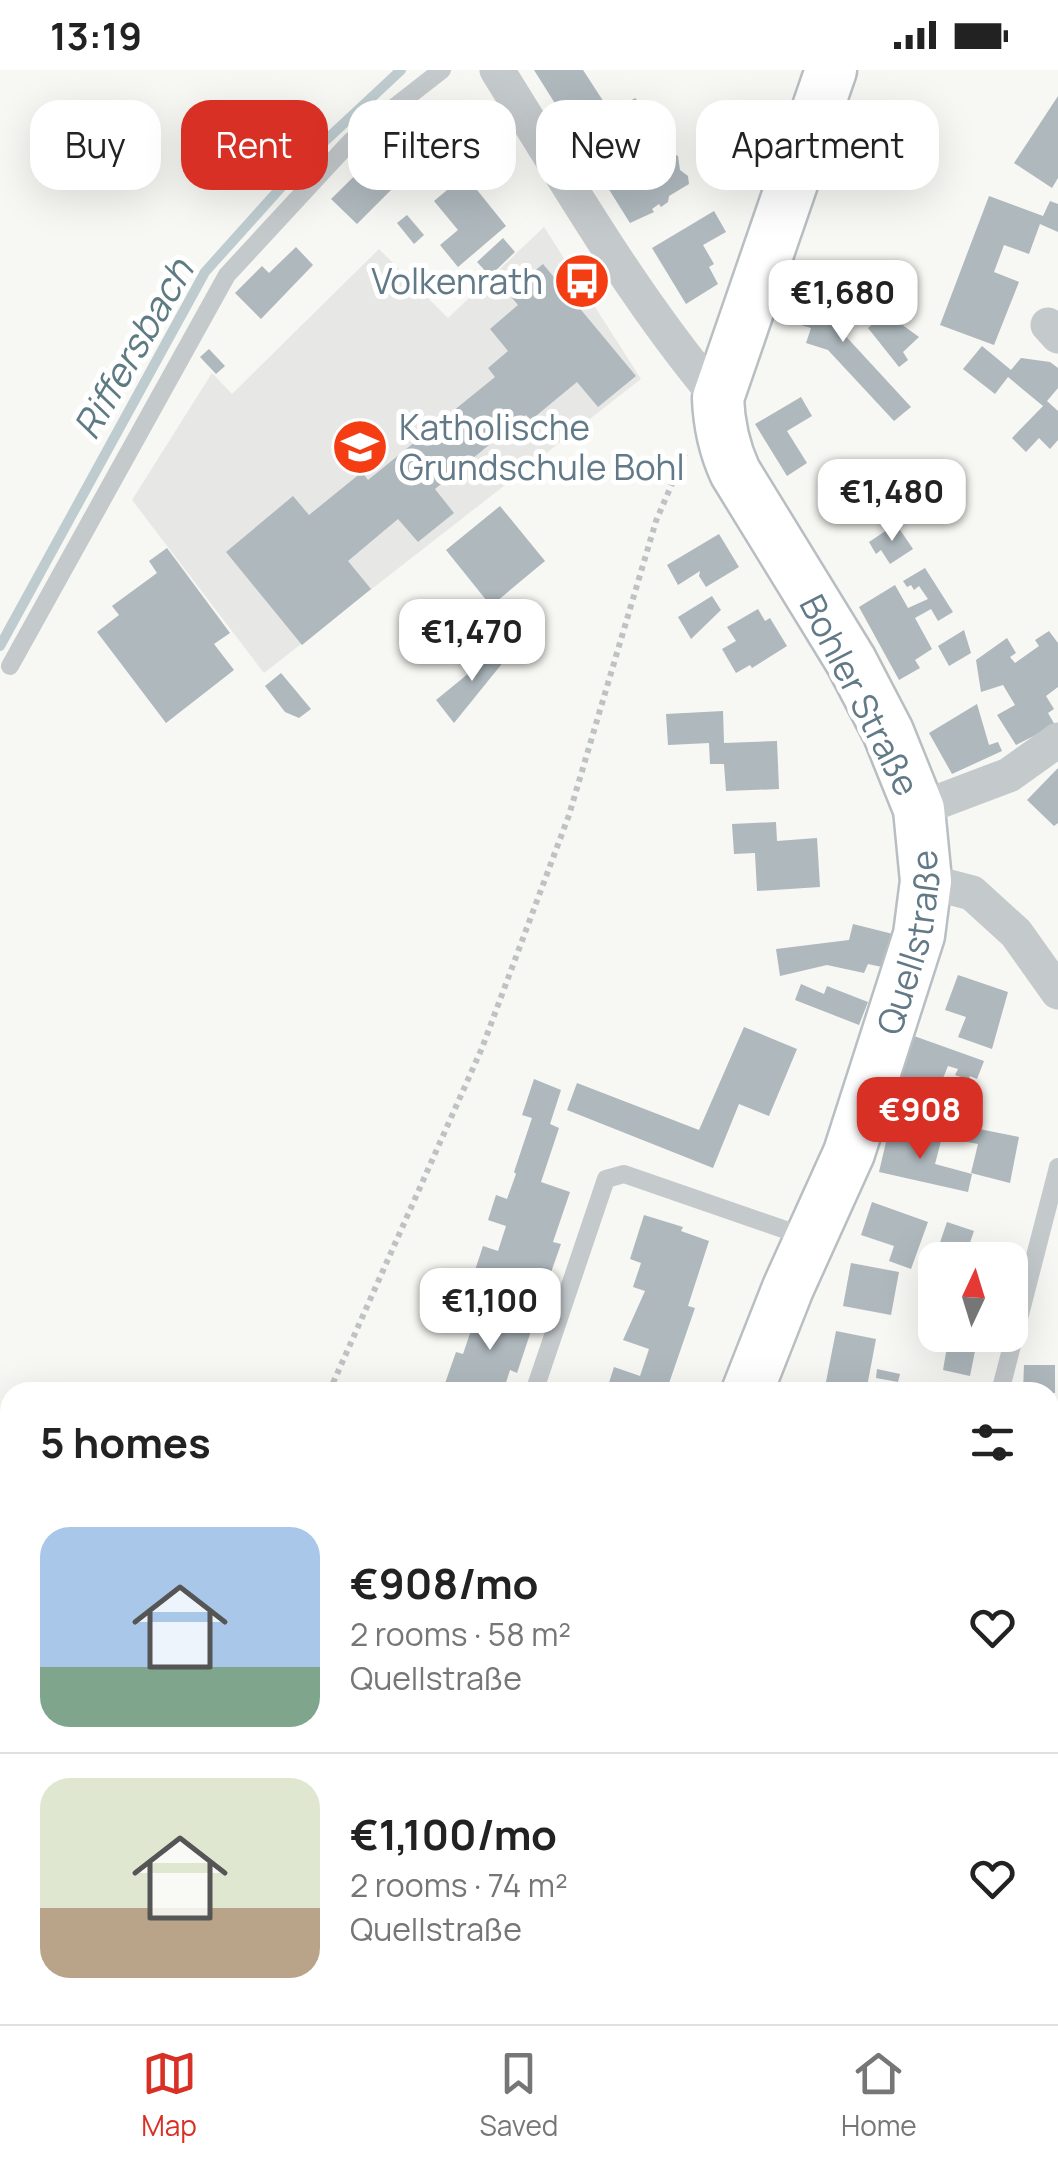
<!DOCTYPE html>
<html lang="en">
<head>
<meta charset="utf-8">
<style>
  :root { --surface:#fff; --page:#f6f6f6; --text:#222; --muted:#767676; --line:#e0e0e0; --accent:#d93025 }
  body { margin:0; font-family:Manrope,sans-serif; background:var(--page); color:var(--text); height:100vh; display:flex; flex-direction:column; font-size:38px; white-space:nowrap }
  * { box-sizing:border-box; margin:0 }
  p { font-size:32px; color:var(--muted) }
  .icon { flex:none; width:55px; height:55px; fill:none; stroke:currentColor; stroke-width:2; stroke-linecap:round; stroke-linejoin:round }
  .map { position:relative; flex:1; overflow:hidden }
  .details { position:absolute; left:0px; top:1312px; width:1060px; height:642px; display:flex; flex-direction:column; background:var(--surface); border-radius:30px 30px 0 0; box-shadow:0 10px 40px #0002 }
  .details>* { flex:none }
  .guide { position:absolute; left:30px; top:30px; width:1000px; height:90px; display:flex; gap:20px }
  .needle { width:65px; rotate:4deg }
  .fabs { position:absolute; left:918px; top:1172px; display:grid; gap:20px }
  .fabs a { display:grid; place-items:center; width:110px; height:110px; border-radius:20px; background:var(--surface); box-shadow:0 10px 40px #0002; font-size:50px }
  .price { position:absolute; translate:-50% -85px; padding:0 22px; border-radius:20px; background:#fff; color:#222; font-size:32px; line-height:65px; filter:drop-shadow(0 2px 5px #0008) }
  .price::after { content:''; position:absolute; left:50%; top:60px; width:30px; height:22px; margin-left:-15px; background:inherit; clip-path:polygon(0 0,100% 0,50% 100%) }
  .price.on { background:var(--accent); color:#fff }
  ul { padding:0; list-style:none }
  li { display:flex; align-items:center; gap:30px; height:250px; padding:0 40px }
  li+li { border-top:2px solid var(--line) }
  li span { display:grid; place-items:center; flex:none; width:280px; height:200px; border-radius:30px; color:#555 }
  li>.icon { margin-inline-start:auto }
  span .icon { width:120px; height:120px; fill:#fffc; stroke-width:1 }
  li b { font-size:42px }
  h2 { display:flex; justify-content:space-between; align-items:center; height:120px; padding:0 40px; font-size:42px }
  .chip { padding:0 35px; border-radius:30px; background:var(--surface); box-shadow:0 10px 40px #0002; font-size:35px; line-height:90px }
  .chip.on { background:var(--accent); color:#fff }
  .status { display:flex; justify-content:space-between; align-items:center; height:70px; padding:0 50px; background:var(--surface); direction:ltr }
  .status svg { height:28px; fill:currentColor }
  .tabs { display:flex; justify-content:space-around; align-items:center; height:140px; border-top:2px solid var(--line); background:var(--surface); font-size:28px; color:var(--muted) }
  .tabs a { display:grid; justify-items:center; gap:5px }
  .tabs .on { color:var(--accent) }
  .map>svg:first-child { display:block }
  .built { fill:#e7e8e6 }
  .green { fill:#d8dfd3 }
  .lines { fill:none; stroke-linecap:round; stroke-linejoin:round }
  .stream { stroke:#beccd0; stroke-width:10 }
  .building { fill:#aeb8bd }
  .secondary-casing { stroke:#b8bec2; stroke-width:55 }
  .path { stroke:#bfc2c4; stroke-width:6; stroke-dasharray:5 5; stroke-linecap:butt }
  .service { stroke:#c4c9cc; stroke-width:18 }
  .minor { stroke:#c4c9cc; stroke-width:35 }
  .secondary { stroke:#fff; stroke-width:50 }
  .labels { text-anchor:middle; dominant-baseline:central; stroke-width:10; stroke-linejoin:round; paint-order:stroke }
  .poi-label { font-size:35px; fill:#627987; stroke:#fff; text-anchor:end }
  .street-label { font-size:35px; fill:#627987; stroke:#fff }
  .water-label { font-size:38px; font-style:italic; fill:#5e7b83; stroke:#fff }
</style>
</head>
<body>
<div class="status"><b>13:19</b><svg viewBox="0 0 49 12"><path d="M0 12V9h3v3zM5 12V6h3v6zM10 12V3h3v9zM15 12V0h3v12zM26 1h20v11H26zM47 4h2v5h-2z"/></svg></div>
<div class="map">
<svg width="1058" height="1954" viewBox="0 0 1058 1954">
  <rect width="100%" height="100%" fill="#f7f7f3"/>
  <polygon class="built" points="544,157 641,309 264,603 132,430 212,303 232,324 379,179 448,248"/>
  <polygon class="green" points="0,1757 10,1762 10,1945 150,1945 148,1954 0,1954"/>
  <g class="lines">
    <polyline class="stream" points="0,576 205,202 311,84 401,0"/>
  </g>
  <g class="building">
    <polygon points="534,0 583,0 611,43 635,28 645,38 646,46 657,52 655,55 669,72 668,75 672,83 678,86 680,100 688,106 689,114 669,126 668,132 661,137 659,134 652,139 654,142 630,153"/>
    <polygon points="1058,26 1058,108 1052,118 1014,93"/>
    <polygon points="430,60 455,86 434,107 419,92 357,154 331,129 395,66 409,80"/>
    <polygon points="465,105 506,156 458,197 440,175 458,160 434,131"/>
    <polygon points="989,126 1043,146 1050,131 1058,134 1058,162 1040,154 1029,184 1004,175 994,202 1019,212 994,275 940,255"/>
    <polygon points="714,141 726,162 703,175 714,194 709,197 718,214 686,234 652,178"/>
    <polygon points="407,145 424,165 414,174 397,153"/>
    <polygon points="503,168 515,182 490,206 477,192"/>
    <polygon points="296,177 313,195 261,249 235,223 262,196 269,203"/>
    <polygon points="543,194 636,306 598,337 577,312 531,350 526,345 435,419 454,443 418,472 398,449 348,491 371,519 302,575 226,482 293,426 309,445 362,402 368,410 495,307 488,298 508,281 490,259 518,235 508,223"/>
    <polygon points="800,214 850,230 840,260 911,337 894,351 828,280 806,273 811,258 788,251"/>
    <polygon points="886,243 919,267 903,282 908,290 899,297 868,258"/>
    <polygon points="982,276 1011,300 1021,288 1050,292 1058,298 1058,318 1047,331 1058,341 1058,370 1050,379 1039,368 1026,382 1012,368 1043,336 1008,307 995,324 963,299"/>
    <polygon points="209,279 225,296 216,304 200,287"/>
    <polygon points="801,327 812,346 787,361 807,393 787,406 755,354"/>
    <polygon points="500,436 545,491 491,536 446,480"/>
    <polygon points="896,454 913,479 890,494 881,480 876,484 869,472"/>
    <polygon points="719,464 739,497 706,517 699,506 700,501 678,515 667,495"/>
    <polygon points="167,478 230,563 214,574 234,600 166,653 97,562 119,545 112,536 157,503 149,491"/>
    <polygon points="925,498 953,542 938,551 931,539 915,548 932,579 915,590 920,598 899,610 859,537 895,515 908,538 928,529 919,516 914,520 911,515 907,517 903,511"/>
    <polygon points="712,526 721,540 691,569 678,547"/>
    <polygon points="758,539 765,551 770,548 787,576 752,598 750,595 736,603 722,579 736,571 727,557"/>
    <polygon points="964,560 971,583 949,596 938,576"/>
    <polygon points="1049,561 1058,573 1058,617 1046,626 1054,639 1048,643 1055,655 1016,675 997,645 1015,635 1003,615 981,622 976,590 1007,568 1016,583 1010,587 1015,593 1039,576 1035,570"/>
    <polygon points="507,572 513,580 454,653 436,630"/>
    <polygon points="281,603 311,639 299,648 285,642 265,616"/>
    <polygon points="977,634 989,675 998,672 1002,681 952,704 929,663"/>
    <polygon points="723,641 724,673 777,671 779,719 726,721 724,694 710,694 709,673 668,675 666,644"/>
    <polygon points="1058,698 1058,753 1054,756 1027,730"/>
    <polygon points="776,752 777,771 817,768 820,817 757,821 755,783 734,784 732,754"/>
    <polygon points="853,854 893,864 882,897 868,894 864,903 827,895 780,906 776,879 849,870"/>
    <polygon points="958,905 1008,922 992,979 958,967 966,947 945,940"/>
    <polygon points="801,914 824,924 827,916 868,932 859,955 795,930"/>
    <polygon points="744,957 797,979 769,1046 739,1034 713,1098 567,1040 577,1013 699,1060"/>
    <polygon points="914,966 984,991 977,1009 970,1006 969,1010 955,1005 958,999 948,996 933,1033 944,1037 939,1051 910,1044 916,1028 894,1020"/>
    <polygon points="534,1009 561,1020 550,1054 559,1058 541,1112 570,1122 553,1172 561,1174 543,1225 479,1203 476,1197 483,1176 498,1181 506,1156 488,1150 496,1125 507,1129 516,1104 514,1102 532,1048 522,1045"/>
    <polygon points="954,1054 1019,1067 1010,1113 971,1103 978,1074 951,1069"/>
    <polygon points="889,1059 941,1071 935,1094 972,1104 968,1122 879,1102"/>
    <polygon points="872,1132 928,1152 911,1199 889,1191 894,1176 861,1165"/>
    <polygon points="644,1145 683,1157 681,1161 709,1171 688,1236 695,1238 666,1322 606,1322 614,1297 640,1306 649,1279 623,1270 645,1221 633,1217 641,1193 630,1189"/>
    <polygon points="947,1152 974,1161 964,1190 934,1190"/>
    <polygon points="851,1193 899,1202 891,1245 843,1236"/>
    <polygon points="480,1234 534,1252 517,1303 510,1300 503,1322 442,1322 456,1282 463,1284"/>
    <polygon points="836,1261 876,1269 866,1322 824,1322"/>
    <polygon points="948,1271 976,1276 970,1306 943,1300"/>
    <polygon points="1024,1295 1055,1295 1055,1323 1023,1322"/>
    <polygon points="877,1299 900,1304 898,1312 876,1308"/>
    <polygon points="1050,1413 1058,1416 1058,1449 1050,1449"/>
    <rect x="1050" y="1560" width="8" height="43"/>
    <polygon points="1050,1723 1058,1723 1058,1766 1054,1766 1054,1780 1050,1780"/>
    <polygon points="686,1945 763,1945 761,1954 684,1954"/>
  </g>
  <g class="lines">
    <g class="secondary-casing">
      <g id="secondary">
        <path id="s1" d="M747 1322 788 1218 849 1083 919 865 926 811 919 739 888 662 851 591 735 402C724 378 719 355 718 328L831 0"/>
        <polyline points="595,1954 597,1945"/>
      </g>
    </g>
    <g class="path">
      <polyline points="329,1322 482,978 569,745 656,451 686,381"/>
      <polyline points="0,1550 10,1554"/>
      <polyline points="176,1954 178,1945"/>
    </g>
    <g class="service">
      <polyline points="10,596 227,205 351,71 442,0"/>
      <polyline points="534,1322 606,1109 624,1104 809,1168"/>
      <polyline points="1000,1322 1058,1097"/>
      <polyline points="502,1945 535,1954"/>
    </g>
    <g class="minor">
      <path d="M497 0C567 112 633 227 718 328"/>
      <polyline points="1048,255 1058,266"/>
      <polyline points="919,739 1009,705 1058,670"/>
      <polyline points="926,811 972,823 1016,863 1058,922"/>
      <polyline points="1050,1515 1058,1515"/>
      <polyline points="1050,1819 1058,1819"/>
      <polyline points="951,1954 951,1945"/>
    </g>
    <use href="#secondary" class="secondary"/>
  </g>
  <defs>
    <g id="bus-disc" transform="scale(2.875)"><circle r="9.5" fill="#f53d14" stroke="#fff"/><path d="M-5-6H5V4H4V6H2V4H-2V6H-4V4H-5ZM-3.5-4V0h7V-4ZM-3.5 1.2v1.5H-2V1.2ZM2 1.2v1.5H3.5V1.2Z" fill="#fff"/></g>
    <g id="school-disc" transform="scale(2.875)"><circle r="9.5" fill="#f53d14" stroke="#fff"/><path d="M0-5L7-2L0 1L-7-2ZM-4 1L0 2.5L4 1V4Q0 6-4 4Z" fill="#fff"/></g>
  </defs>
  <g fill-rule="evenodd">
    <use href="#bus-disc" x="582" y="211"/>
    <use href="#school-disc" x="360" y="377"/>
  </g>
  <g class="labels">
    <g class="poi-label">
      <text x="543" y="211">Volkenrath</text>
      <text x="399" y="357" text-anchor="start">Katholische<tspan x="399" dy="40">Grundschule Bohl</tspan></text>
    </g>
    <g class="street-label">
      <text transform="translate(860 625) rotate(63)">Bohler Straße</text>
      <text stroke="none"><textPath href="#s1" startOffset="480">Quellstraße</textPath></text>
    </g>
    <g class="water-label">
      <text transform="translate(132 278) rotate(-60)">Riffersbach</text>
    </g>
  </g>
</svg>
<div class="fabs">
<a><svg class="needle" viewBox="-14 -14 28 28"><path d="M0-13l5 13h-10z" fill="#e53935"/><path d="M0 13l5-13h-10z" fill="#767676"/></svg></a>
</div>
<b class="price" style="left:843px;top:275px">€1,680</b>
<b class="price" style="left:892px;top:474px">€1,480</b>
<b class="price" style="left:472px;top:614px">€1,470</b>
<b class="price on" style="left:920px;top:1092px">€908</b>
<b class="price" style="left:490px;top:1283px">€1,100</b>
<div class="guide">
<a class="chip">Buy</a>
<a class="chip on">Rent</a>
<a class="chip">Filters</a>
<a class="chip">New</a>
<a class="chip">Apartment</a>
</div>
<section class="details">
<h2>5 homes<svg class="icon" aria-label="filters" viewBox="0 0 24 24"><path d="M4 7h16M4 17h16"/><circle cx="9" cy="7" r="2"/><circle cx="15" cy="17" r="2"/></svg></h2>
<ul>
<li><span style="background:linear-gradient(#a9c7e8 70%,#7fa58c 0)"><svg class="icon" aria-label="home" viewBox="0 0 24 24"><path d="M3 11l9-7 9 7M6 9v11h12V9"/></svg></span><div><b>€908/mo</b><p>2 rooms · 58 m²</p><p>Quellstraße</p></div><svg class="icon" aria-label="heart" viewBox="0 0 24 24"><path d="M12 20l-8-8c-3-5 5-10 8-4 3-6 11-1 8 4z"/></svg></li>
<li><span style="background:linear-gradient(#dfe7d0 65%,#b9a48a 0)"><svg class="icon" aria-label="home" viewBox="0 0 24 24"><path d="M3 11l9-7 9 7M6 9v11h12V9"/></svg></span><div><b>€1,100/mo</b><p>2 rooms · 74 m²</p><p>Quellstraße</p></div><svg class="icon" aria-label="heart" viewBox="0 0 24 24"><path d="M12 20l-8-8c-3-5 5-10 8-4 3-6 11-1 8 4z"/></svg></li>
</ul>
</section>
</div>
<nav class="tabs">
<a class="on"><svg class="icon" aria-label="map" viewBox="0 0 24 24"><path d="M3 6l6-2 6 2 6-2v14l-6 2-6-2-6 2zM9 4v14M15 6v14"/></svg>Map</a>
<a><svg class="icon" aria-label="saved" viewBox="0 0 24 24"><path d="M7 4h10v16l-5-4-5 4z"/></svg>Saved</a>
<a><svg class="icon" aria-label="home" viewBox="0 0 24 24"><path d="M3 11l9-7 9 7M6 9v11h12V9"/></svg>Home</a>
</nav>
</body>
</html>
